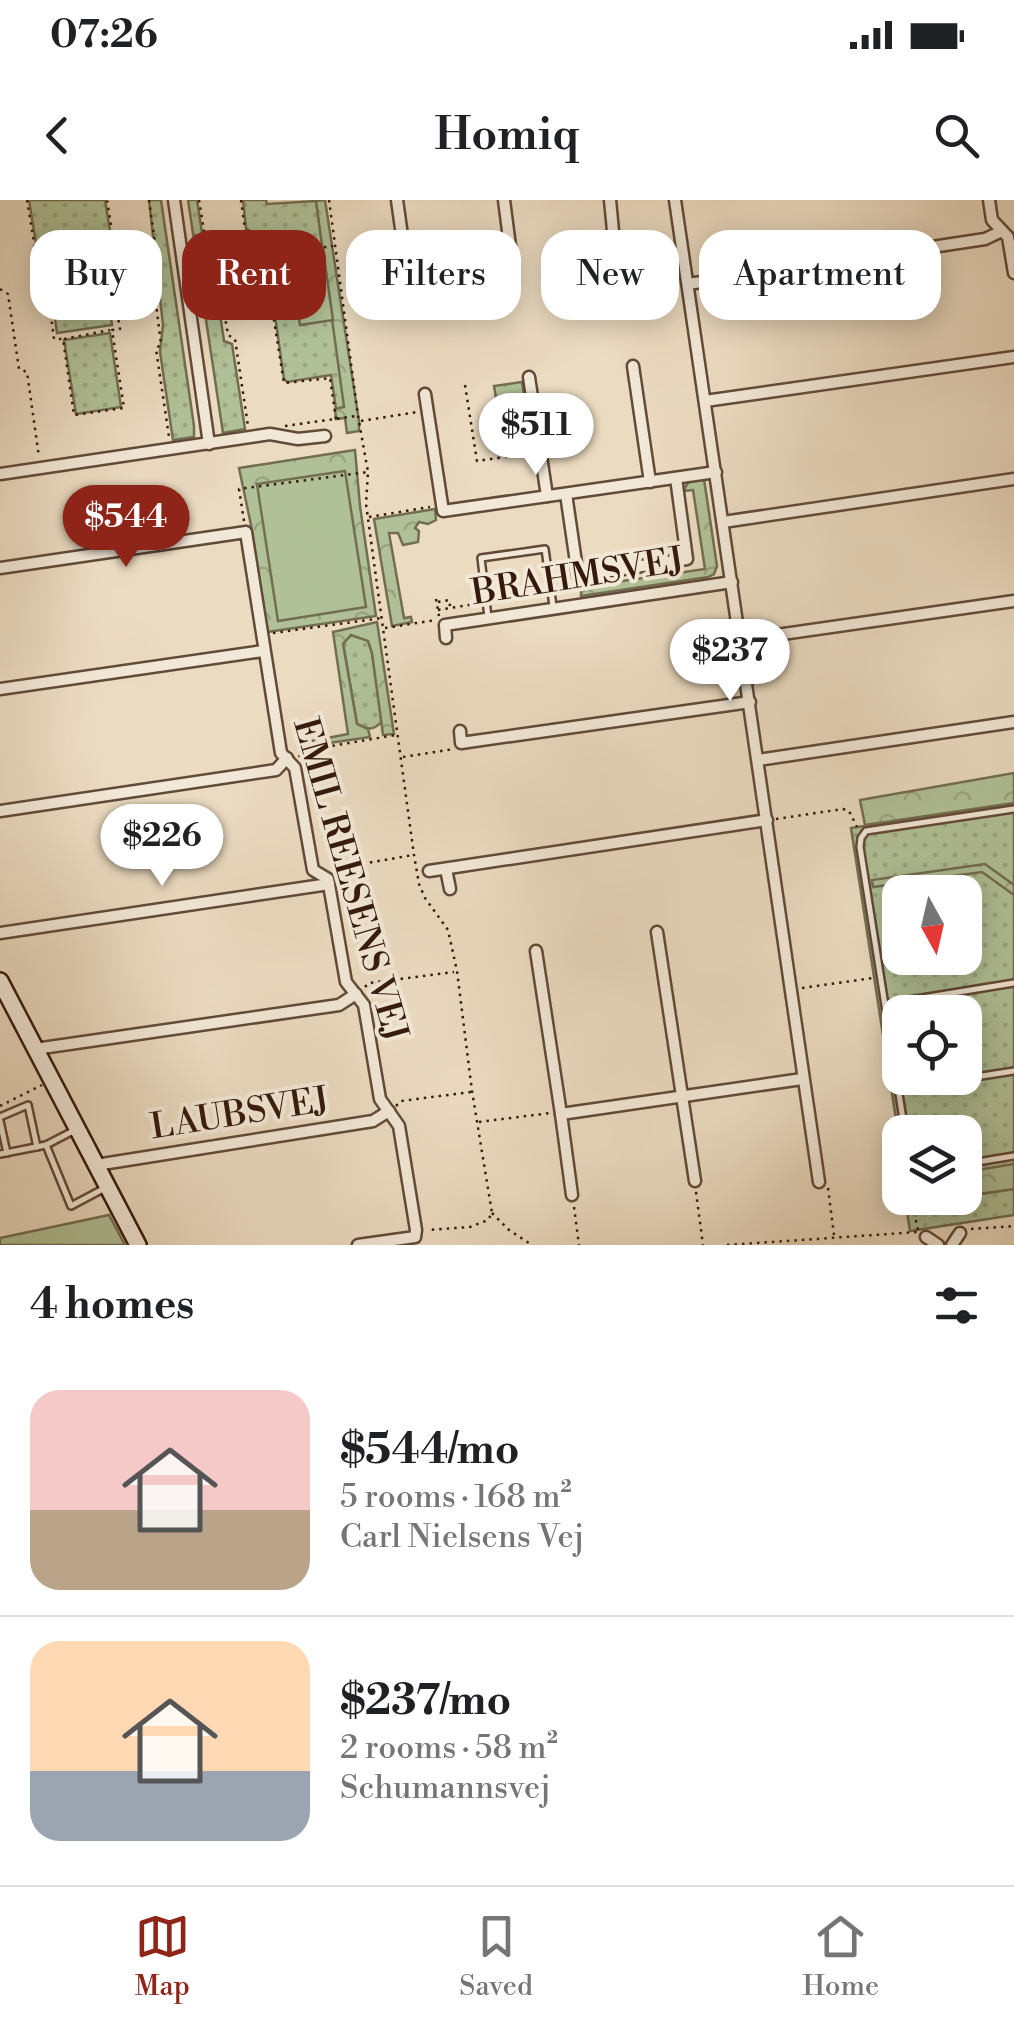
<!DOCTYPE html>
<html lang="en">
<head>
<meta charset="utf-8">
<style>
  :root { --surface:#fff; --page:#f6f6f6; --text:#202124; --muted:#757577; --line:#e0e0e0; --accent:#8f2418 }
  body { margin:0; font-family:"Libre Bodoni",serif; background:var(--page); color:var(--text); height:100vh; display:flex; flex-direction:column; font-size:38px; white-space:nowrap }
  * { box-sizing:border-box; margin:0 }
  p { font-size:32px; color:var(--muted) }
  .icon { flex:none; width:55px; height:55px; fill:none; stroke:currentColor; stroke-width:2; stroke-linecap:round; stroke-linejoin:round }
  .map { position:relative; height:1045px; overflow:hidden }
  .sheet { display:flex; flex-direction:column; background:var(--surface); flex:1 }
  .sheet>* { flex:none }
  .hud { position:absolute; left:30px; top:30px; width:955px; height:90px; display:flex; gap:20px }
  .needle { width:65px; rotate:172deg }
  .controls { position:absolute; left:882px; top:675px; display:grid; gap:20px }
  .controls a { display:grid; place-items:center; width:100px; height:100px; border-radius:20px; background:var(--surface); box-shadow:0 5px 25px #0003; font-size:50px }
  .price { position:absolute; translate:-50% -85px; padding:0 22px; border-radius:35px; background:#fff; color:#222; font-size:32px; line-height:65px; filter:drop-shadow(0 2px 5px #0008) }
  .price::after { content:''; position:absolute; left:50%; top:60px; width:30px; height:22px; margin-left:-15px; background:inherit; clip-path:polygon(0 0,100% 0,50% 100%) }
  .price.current { background:var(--accent); color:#fff }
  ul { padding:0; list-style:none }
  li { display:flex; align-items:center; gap:30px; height:250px; padding:0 30px }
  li+li { border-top:2px solid var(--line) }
  li span { display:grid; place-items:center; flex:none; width:280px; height:200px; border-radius:30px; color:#555 }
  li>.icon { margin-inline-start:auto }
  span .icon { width:120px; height:120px; fill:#fffc; stroke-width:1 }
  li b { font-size:42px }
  h2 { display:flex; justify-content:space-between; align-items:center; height:120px; padding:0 30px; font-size:42px }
  .pill { padding:0 35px; border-radius:30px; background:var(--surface); box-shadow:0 5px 25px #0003; font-size:35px; line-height:90px }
  .pill.current { background:var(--accent); color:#fff }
  .status { display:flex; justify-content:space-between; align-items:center; height:70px; padding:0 50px; background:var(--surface); direction:ltr }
  .status svg { height:28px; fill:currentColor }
  header { display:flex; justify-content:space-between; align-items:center; height:130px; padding:0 30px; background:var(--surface); font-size:45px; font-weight:600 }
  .menu { display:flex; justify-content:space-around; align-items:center; height:140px; border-top:2px solid var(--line); background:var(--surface); font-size:28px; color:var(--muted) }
  .menu a { display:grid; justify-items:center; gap:5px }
  .menu .current { color:var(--accent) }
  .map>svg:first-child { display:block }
  .green { fill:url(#green-dots); stroke:#736e51; stroke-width:2.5; fill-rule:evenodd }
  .forest { fill:url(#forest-crowns); stroke:#736e51; stroke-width:2.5 }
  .pitch { fill:#b1c197; stroke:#736e51; stroke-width:2.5 }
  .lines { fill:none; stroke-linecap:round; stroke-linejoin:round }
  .lane-casing { stroke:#624a38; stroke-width:10 }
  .street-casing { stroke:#624a38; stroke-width:15 }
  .secondary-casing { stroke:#351a0b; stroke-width:20 }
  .path { stroke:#351a0b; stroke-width:2.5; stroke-dasharray:2.5 5; stroke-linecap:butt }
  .lane { stroke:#f2e8d7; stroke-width:5 }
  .street { stroke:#f2e8d7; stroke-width:10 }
  .secondary { stroke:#f2e8d7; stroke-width:15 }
  .labels { text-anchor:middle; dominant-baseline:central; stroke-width:8; stroke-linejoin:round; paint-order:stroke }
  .street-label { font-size:35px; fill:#351a0b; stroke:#f2e8d7 }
</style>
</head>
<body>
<div class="status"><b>07:26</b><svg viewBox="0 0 49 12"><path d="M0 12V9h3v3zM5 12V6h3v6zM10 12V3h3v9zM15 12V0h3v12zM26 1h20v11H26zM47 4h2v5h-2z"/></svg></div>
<header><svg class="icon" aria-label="back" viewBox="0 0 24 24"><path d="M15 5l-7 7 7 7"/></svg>Homiq<svg class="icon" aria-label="search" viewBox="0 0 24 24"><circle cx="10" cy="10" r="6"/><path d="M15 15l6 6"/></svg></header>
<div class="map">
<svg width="1014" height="1045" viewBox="0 0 1014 1045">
  <defs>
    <pattern id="green-dots" width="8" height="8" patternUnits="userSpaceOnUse" patternTransform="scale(2.5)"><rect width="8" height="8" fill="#b1c197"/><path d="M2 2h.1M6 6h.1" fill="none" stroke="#99a581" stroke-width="1.8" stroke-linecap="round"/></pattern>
    <pattern id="forest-crowns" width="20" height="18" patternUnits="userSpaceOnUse" patternTransform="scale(2.5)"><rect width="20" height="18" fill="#b1c197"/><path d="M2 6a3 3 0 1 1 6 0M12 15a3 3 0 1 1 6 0" fill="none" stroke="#99a581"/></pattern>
  </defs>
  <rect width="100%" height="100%" fill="#ebdbc1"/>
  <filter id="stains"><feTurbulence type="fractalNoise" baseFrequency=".002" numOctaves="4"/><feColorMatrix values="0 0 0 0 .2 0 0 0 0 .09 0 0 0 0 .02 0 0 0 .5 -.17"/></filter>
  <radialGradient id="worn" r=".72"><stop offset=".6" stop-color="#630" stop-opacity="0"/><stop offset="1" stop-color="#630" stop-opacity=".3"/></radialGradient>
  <g class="green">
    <polygon points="29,0 105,0 113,49 45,59 38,56"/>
    <polygon points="149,0 161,0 194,226 194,237 173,240 160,152 163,125"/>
    <polygon points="188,0 197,0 207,65 213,67 224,141 232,144 245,229 223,233"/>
    <polygon points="243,0 266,0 267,4 316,1 323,50 290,55 300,124 333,120 345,207 336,209 331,175 287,182 284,179 274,109 265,103 254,34 246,28"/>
    <polygon points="88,58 103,66 112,125 57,133 47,64"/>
    <polygon points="110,133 121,207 76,214 64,140"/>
    <polygon points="522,182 526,209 518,210 521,225 501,228 494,186"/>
    <path d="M351 435 368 440 372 453 383 520C374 531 369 530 357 524L343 443Z"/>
    <path d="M1014 603V965L965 972V932H900V945L851 628ZM900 692H965V758H900ZM900 812H965V878H900Z"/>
    <polygon points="1014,989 1014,1015 910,1031 906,1005"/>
  </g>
  <g class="forest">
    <polygon points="325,0 359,221 359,231 347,233 345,218 336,219 335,209 344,207 316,1"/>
    <polygon points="355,250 360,306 376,416 267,432 251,325 239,268"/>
    <polygon points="704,279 717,366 714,374 708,377 581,396 581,387 705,369 693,290 683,291 689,281"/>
    <polygon points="435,309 436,320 428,324 419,322 415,328 419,331 418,342 403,345 398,333 389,333 404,418 411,417 412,422 392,426 374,319"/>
    <polygon points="377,422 394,534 383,535 372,453 368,441 351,435 343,444 357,524 368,529 370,537 302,547 301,543 348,534 333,432"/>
    <polygon points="1014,573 1014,603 865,625 860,600"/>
    <polygon points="985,664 1014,685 1014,695 982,672 873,687 872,680"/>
    <polygon points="1014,964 1014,989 965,996 965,972"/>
  </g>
  <g class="pitch">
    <polygon points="323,50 333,120 300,125 290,55"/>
    <polygon points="345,271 366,407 278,421 257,284"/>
    <polygon points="109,1015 125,1045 0,1045 0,1038"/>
  </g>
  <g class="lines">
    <g class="lane-casing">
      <g id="lane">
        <polyline points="488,417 481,358 545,349 553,406"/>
        <polyline points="885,804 1014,783"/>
        <polyline points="898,889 1014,871"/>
        <polyline points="0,917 28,905 37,947"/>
        <polyline points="0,921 7,953"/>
        <polyline points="905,932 860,647 861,638 866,631 1014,609"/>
        <polyline points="46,945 71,1006 103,989"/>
        <polyline points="0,954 46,945 75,930"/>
        <polyline points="965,964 1014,956"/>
      </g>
    </g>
    <g class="street-casing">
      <g id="street">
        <polyline points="174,0 209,244"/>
        <polyline points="397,0 408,78"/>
        <polyline points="504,0 511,54"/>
        <polyline points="610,0 614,41"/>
        <polyline points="675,0 819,982"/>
        <polyline points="989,0 992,20 1008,37 1014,73"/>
        <polyline points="688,84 985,39 1002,31"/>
        <polyline points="633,166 650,282"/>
        <polyline points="529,177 547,296"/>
        <polyline points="425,194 443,311 716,272"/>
        <polyline points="705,201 1014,157"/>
        <polyline points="0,274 270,234 298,239 325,236"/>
        <polyline points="566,294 578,376 687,359 676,278"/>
        <polyline points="723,322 1014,279"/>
        <polyline points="0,368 246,332 281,553 295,568 313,670 328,679 346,782 364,805 380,899 399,926 416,1030 415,1037 358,1045"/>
        <polyline points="446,438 445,425 732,382"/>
        <polyline points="741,440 1014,401"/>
        <polyline points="0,489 263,451"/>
        <polyline points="460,531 461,543 750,502"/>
        <polyline points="758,560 1014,522"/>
        <polyline points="0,611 276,570 287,558"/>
        <polyline points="446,669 450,689"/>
        <polyline points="429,671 767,620"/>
        <polyline points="657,732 695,981"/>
        <polyline points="0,733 329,684"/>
        <polyline points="536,751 561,914"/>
        <polyline points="35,849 339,805 356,794"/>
        <polyline points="96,965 373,921 389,911"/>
        <polyline points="572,995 561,914 802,879"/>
        <polyline points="926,1037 938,1045"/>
        <polyline points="952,1045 960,1033"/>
      </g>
    </g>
    <g class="secondary-casing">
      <polyline id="secondary" points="0,781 138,1045"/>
    </g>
    <g class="path">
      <polyline points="27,0 37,60 44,63 54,139 63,139 74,215 124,208 112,130 120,129 107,53 115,51 107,0"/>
      <polyline points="149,0 158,65 152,71 161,144 156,149 169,237"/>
      <polyline points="199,0 209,61 216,64 228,135 235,139 248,226"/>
      <polyline points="241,0 245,30 252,35 263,110 272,108 284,183 330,178 336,219"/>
      <polyline points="329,0 358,216 368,272 366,304 414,655 419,684 425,698 448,730 457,771 472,891 492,1013 488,1020 470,1027 427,1030"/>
      <polyline points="257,57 333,46"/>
      <polyline points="44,63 105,53"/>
      <polyline points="0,89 8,94 19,169 27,172 39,257"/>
      <polyline points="64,139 110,130"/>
      <polyline points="465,185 477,261 526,254 528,247"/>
      <polyline points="361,221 417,212"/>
      <polyline points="285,226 356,216"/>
      <polyline points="369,317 430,307"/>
      <polyline points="244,321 239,289 368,272"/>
      <polyline points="436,399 439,416"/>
      <polyline points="438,402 449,400 450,406"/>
      <polyline points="438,410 481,403"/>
      <polyline points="385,428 436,420"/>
      <polyline points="273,433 382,418"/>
      <polyline points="299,557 302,551 396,535"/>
      <polyline points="403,557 454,549"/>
      <polyline points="776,619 843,609 849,611 857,627"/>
      <polyline points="333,669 413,655"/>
      <polyline points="365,787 369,783 454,772"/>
      <polyline points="802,788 873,778"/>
      <polyline points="0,906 42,885"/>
      <polyline points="396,906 401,901 471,892"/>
      <polyline points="479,922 550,913"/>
      <polyline points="828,988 834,1035"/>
      <polyline points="696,992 703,1045"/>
      <polyline points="911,998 918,1030"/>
      <polyline points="574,1007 579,1045"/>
      <polyline points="492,1013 509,1030 532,1045"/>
      <polyline points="971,1029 1014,1026"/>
      <polyline points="727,1045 918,1032"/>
    </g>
    <use href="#lane" class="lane"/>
    <use href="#street" class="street"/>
    <use href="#secondary" class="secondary"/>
  </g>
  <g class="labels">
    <g class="street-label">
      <text transform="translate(578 377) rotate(-9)">BRAHMSVEJ</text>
      <text transform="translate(350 680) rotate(74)">EMIL REESENS VEJ</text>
      <text transform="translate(240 914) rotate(-9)">LAUBSVEJ</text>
    </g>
  </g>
  <rect width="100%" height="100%" filter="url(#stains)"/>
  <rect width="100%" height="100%" fill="url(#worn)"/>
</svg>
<div class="controls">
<a><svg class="needle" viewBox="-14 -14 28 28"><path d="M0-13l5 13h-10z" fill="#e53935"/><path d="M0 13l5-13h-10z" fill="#757577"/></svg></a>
<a><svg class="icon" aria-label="locate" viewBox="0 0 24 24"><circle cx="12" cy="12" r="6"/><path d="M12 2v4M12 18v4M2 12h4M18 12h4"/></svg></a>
<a><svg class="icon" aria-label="layers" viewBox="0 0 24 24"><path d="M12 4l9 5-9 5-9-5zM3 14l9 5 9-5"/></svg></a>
</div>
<b class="price" style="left:536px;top:278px">$511</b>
<b class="price current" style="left:126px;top:370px">$544</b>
<b class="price" style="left:730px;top:504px">$237</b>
<b class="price" style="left:162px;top:689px">$226</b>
<div class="hud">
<a class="pill">Buy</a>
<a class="pill current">Rent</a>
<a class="pill">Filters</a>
<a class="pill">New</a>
<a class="pill">Apartment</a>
</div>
</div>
<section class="sheet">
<h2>4 homes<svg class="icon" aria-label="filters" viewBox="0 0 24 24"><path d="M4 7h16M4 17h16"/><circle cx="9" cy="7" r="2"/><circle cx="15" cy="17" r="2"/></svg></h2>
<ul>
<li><span style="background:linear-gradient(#f6c9c9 60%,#b9a48a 0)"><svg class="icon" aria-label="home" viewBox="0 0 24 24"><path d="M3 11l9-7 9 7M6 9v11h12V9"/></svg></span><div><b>$544/mo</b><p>5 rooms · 168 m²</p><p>Carl Nielsens Vej</p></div></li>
<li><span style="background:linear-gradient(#ffd9b3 65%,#9aa5b1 0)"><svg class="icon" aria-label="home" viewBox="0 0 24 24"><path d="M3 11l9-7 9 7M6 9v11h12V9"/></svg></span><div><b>$237/mo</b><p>2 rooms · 58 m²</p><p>Schumannsvej</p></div></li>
</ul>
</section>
<nav class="menu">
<a class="current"><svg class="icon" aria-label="map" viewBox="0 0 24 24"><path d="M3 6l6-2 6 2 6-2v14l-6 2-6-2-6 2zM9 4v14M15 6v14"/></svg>Map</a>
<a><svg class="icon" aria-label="saved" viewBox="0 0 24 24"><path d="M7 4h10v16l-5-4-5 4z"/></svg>Saved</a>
<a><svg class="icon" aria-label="home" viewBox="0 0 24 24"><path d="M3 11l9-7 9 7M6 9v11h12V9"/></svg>Home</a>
</nav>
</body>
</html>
